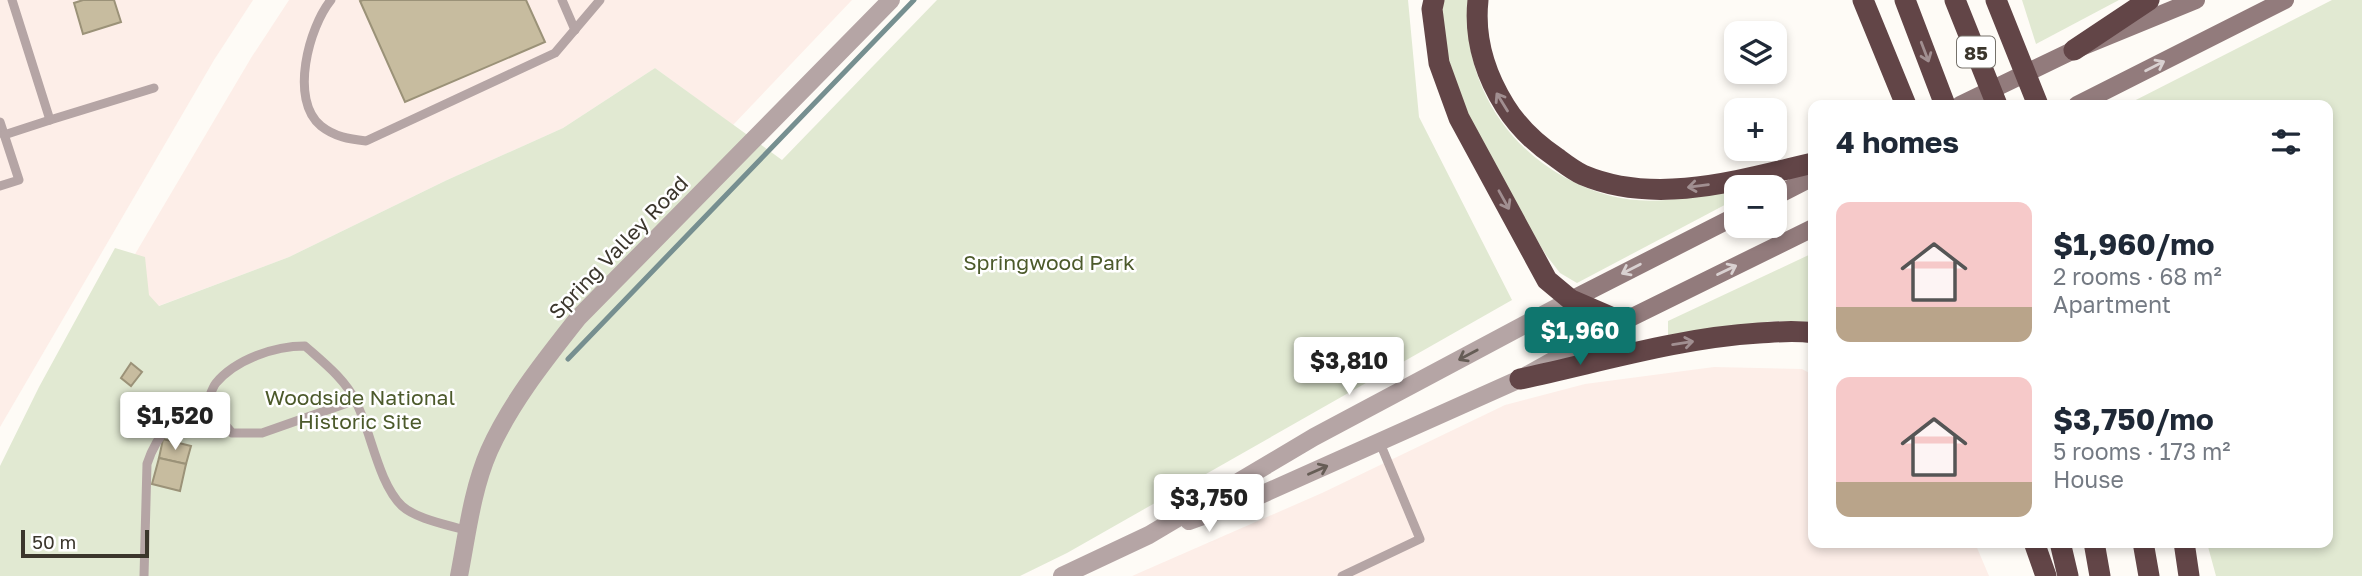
<!DOCTYPE html>
<html lang="en">
<head>
<meta charset="utf-8">
<style>
  :root { --surface:#fff; --page:#f2f2f3; --text:#1f2937; --muted:#747a83; --accent:#0f766e }
  body { margin:0; font-family:"Golos Text",sans-serif; background:var(--page); color:var(--text); height:100vh; display:flex; flex-direction:column; font-size:26px; white-space:nowrap }
  * { box-sizing:border-box; margin:0 }
  p { font-size:23px; color:var(--muted) }
  .icon { flex:none; width:38px; height:38px; fill:none; stroke:currentColor; stroke-width:2; stroke-linecap:round; stroke-linejoin:round }
  .map { position:relative; flex:1; overflow:hidden }
  .side { position:absolute; left:1808px; top:100px; width:525px; height:448px; display:flex; flex-direction:column; background:var(--surface); border-radius:14px; box-shadow:0 4px 10px #0003 }
  .side>* { flex:none }
  .buttons { position:absolute; left:1724px; top:21px; display:grid; gap:14px }
  .buttons a { display:grid; place-items:center; width:63px; height:63px; border-radius:14px; background:var(--surface); box-shadow:0 4px 10px #0003; font-size:35px }
  .scale { position:absolute; left:21px; bottom:18px; width:128px; box-sizing:border-box; padding-left:7px; border:4px solid #3b362c; border-top:0; font-size:19px; line-height:24px; white-space:nowrap; color:#3b362c; -webkit-text-stroke:5px #fff; paint-order:stroke }
  .price { position:absolute; translate:-50% -60px; padding:0 16px; border-radius:7px; background:#fff; color:#222; font-size:23px; line-height:46px; filter:drop-shadow(0 2px 4px #0008) }
  .price::after { content:''; position:absolute; left:50%; top:42px; width:21px; height:16px; margin-left:-10px; background:inherit; clip-path:polygon(0 0,100% 0,50% 100%) }
  .price.active { background:var(--accent); color:#fff }
  ul { padding:0; list-style:none }
  li { display:flex; align-items:center; gap:21px; height:175px; padding:0 28px }
  li span { display:grid; place-items:center; flex:none; width:196px; height:140px; border-radius:14px; color:#555 }
  li>.icon { margin-inline-start:auto }
  span .icon { width:84px; height:84px; fill:#fffc; stroke-width:1 }
  li b { font-size:30px }
  h2 { display:flex; justify-content:space-between; align-items:center; height:84px; padding:0 28px; font-size:30px }
  .map>svg:first-child { display:block }
  .industrial { fill:#fdeee8 }
  .green { fill:#e1e9d2 }
  .lines { fill:none; stroke-linecap:round; stroke-linejoin:round }
  .stream { stroke:#768f90; stroke-width:5 }
  .building { fill:#c7bc9f; stroke:#9b9278; stroke-width:2 }
  .service { stroke:#b5a5a5; stroke-width:9 }
  .minor { stroke:#b5a5a5; stroke-width:18 }
  .tertiary { stroke:#b5a5a5; stroke-width:18 }
  .secondary { stroke:#927b7c; stroke-width:18 }
  .motorway { stroke:#624547; stroke-width:21 }
  .oneway { stroke:#a18f91 }
  .oneway2 { stroke:#d9d1d1 }
  .oneway3 { stroke:#665d56 }
  .labels { text-anchor:middle; dominant-baseline:central; stroke-width:5; stroke-linejoin:round; paint-order:stroke }
  .shield { fill:#fff; stroke:#76726b; stroke-width:2 }
  .shield-label { font-size:19px; font-weight:bold; fill:#3b362c }
  .street-label { font-size:21px; fill:#3b362c; stroke:#fff }
  .park-label { font-size:21px; fill:#4c5a2b; stroke:#fff }
</style>
</head>
<body>
<div class="map">
<svg width="2362" height="576" viewBox="0 0 2362 576">
  <rect width="100%" height="100%" fill="#fefbf6"/>
  <g class="industrial">
    <polygon points="0,0 253,0 214,60 0,427"/>
    <polygon points="289,0 852,0 733,125 655,68 563,128 447,180 289,257 89,332 251,58"/>
    <polygon points="1714,367 1802,369 1813,375 1813,542 1975,543 1989,576 1132,576 1322,493 1505,405 1585,384"/>
  </g>
  <g class="green">
    <polygon points="937,0 1408,0 1419,117 1512,300 1067,553 1020,576 0,576 0,466 39,387 115,248 145,257 149,295 159,306 289,257 447,180 563,128 655,68 782,160"/>
    <path d="M1443 0H1468C1461 93 1521 172 1611 196 1649 206 1690 198 1728 189L1736 199 1577 283 1560 273 1546 255C1507 188 1431 80 1443 0Z"/>
    <polygon points="2022,0 2119,0 2036,44"/>
    <polygon points="2332,0 2362,0 2362,576 2216,576 2207,543 2328,542 2328,105 2126,105"/>
    <polygon points="1813,253 1813,322 1773,321 1668,335 1668,321"/>
  </g>
  <g class="lines">
    <polyline class="stream" points="568,359 914,0"/>
  </g>
  <g class="building">
    <polygon points="83,0 114,0 121,22 83,34 74,3"/>
    <polygon points="363,0 526,0 545,42 405,102 360,1"/>
    <polygon points="131,363 142,372 131,386 121,378"/>
    <polygon points="163,439 191,446 186,464 159,458"/>
    <polygon points="159,458 186,464 180,491 152,484"/>
  </g>
  <g class="lines">
    <g class="service">
      <polyline points="12,0 50,120 154,88"/>
      <path d="M331 0C309 27 289 100 321 126 335 137 349 139 366 141L555 53 600 0"/>
      <polyline points="562,0 575,30"/>
      <polyline points="0,122 19,180 0,186"/>
      <polyline points="4,135 50,120"/>
      <path d="M356 400 262 433H232L207 403C210 396 212 388 216 383 236 359 275 346 305 346 323 362 345 379 356 402 371 431 378 483 402 506 416 519 449 525 468 531"/>
      <path d="M144 576 147 464C157 433 176 414 207 403"/>
      <polyline points="1342,576 1420,539 1380,443"/>
    </g>
    <path class="minor" d="M459 576C467 535 472 490 489 451 511 402 545 360 578 318L891 0"/>
    <g class="tertiary">
      <polyline points="1189,521 1256,497 1520,379 1622,322"/>
      <polyline points="1062,576 1149,535 1314,437 1571,300"/>
    </g>
    <g class="secondary">
      <polyline points="1960,105 2074,50 2196,0"/>
      <polyline points="2077,105 2285,0"/>
      <polyline points="1774,197 1813,177"/>
      <polyline points="1571,300 1736,216"/>
      <polyline points="1622,322 1813,228"/>
    </g>
    <g class="motorway">
      <polyline points="1434,0 1432,9 1439,63 1459,118 1547,280 1571,300 1622,322"/>
      <path d="M1478 0C1474 37 1485 74 1505 106 1518 127 1536 144 1557 158 1565 164 1574 171 1583 175 1656 206 1740 180 1813 163"/>
      <polyline points="1863,0 1906,105"/>
      <polyline points="1905,0 1945,105"/>
      <polyline points="1955,0 1997,105"/>
      <polyline points="1996,0 2038,105"/>
      <polyline points="2074,50 2149,0"/>
      <path d="M1520 379C1600 362 1678 338 1759 333 1777 332 1795 330 1813 333"/>
      <polyline points="2034,542 2046,576"/>
      <polyline points="2060,542 2068,576"/>
      <polyline points="2094,542 2100,576"/>
      <polyline points="2143,542 2149,576"/>
      <polyline points="2184,542 2189,576"/>
    </g>
  </g>
  <defs><path id="oneway-shaft" d="M-6 0H5M1.5-3L5.5 0L1.5 3" fill="none" stroke-width="1.6" stroke-linecap="round" stroke-linejoin="round" transform="scale(1.75)"/></defs>
  <g class="oneway">
    <use href="#oneway-shaft" transform="translate(1925 52) rotate(69)"/>
    <use href="#oneway-shaft" transform="translate(1502 102) rotate(-122)"/>
    <use href="#oneway-shaft" transform="translate(1698 186) rotate(173)"/>
    <use href="#oneway-shaft" transform="translate(1504 200) rotate(61)"/>
    <use href="#oneway-shaft" transform="translate(1683 343) rotate(-9)"/>
  </g>
  <g class="oneway2">
    <use href="#oneway-shaft" transform="translate(2155 66) rotate(-27)"/>
    <use href="#oneway-shaft" transform="translate(1631 269) rotate(153)"/>
    <use href="#oneway-shaft" transform="translate(1727 270) rotate(-26)"/>
  </g>
  <g class="oneway3">
    <use href="#oneway-shaft" transform="translate(1468 355) rotate(152)"/>
    <use href="#oneway-shaft" transform="translate(1318 470) rotate(-24)"/>
  </g>
  <g class="labels">
    <rect class="shield" x="1957" y="36.5" width="38" height="31" rx="5"/>
    <g class="shield-label">
      <text x="1976" y="52">85</text>
    </g>
    <g class="street-label">
      <text transform="translate(618 247) rotate(-46)">Spring Valley Road</text>
    </g>
    <g class="park-label">
      <text x="1049" y="262">Springwood Park</text>
      <text x="360" y="397">Woodside National<tspan x="360" dy="24">Historic Site</tspan></text>
    </g>
  </g>
</svg>
<div class="buttons">
<a><svg class="icon" aria-label="layers" viewBox="0 0 24 24"><path d="M12 4l9 5-9 5-9-5zM3 14l9 5 9-5"/></svg></a>
<a>+</a>
<a>−</a>
</div>
<div class="scale">50 m</div>
<b class="price active" style="left:1580px;top:367px">$1,960</b>
<b class="price" style="left:1349px;top:397px">$3,810</b>
<b class="price" style="left:175px;top:452px">$1,520</b>
<b class="price" style="left:1209px;top:534px">$3,750</b>
<section class="side">
<h2>4 homes<svg class="icon" aria-label="filters" viewBox="0 0 24 24"><path d="M4 7h16M4 17h16"/><circle cx="9" cy="7" r="2"/><circle cx="15" cy="17" r="2"/></svg></h2>
<ul>
<li><span style="background:linear-gradient(#f6c9c9 75%,#b9a48a 0)"><svg class="icon" aria-label="home" viewBox="0 0 24 24"><path d="M3 11l9-7 9 7M6 9v11h12V9"/></svg></span><div><b>$1,960/mo</b><p>2 rooms · 68 m²</p><p>Apartment</p></div></li>
<li><span style="background:linear-gradient(#f6c9c9 75%,#b9a48a 0)"><svg class="icon" aria-label="home" viewBox="0 0 24 24"><path d="M3 11l9-7 9 7M6 9v11h12V9"/></svg></span><div><b>$3,750/mo</b><p>5 rooms · 173 m²</p><p>House</p></div></li>
</ul>
</section>
</div>
</body>
</html>
